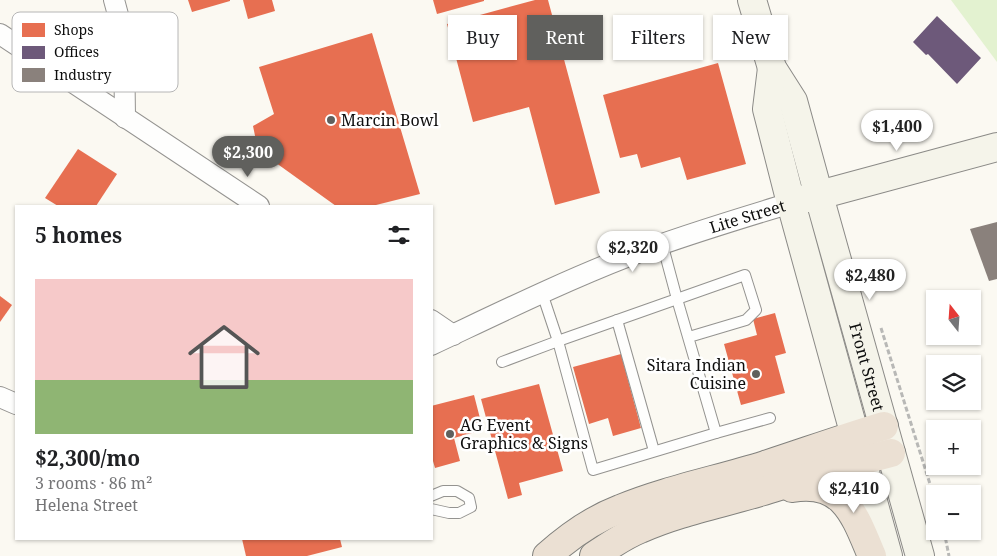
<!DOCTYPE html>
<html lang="en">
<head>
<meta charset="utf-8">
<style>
  :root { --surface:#fff; --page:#f6f6f6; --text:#202124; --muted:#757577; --line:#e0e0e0; --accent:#60605d }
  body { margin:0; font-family:"Noto Serif",serif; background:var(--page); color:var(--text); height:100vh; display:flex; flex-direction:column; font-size:19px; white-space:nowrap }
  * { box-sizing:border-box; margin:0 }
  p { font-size:16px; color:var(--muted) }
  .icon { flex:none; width:28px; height:28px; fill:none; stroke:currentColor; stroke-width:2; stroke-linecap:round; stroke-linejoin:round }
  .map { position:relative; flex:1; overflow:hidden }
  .sheet { position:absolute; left:15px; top:205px; width:418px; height:335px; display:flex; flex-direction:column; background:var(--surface); border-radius:0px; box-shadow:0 1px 4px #0004 }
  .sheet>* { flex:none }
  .guide { position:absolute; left:448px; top:15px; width:474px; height:45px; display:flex; gap:10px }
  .needle { width:32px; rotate:343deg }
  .buttons { position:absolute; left:926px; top:290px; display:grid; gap:10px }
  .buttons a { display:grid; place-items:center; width:55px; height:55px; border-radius:0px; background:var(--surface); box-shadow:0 1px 4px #0004; font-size:25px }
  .price { position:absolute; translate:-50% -42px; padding:0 11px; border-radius:18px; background:#fff; color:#222; font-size:16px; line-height:32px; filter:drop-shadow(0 1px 2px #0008) }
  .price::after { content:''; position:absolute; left:50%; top:30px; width:15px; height:11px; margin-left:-8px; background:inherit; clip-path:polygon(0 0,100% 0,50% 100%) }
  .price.current { background:var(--accent); color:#fff }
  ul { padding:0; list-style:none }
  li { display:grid; align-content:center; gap:10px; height:265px; padding:0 20px }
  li+li { border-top:1px solid var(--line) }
  li span { display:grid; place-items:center; height:155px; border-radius:0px; color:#555 }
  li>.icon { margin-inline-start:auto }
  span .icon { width:90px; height:90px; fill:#fffc; stroke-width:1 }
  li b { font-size:21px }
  h2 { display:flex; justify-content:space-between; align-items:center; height:60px; padding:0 20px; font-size:21px }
  .chip { padding:0 18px; border-radius:0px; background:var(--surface); box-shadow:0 1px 4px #0004; font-size:18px; line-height:45px }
  .chip.current { background:var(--accent); color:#fff }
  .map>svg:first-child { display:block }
  .green { fill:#e3f2d0 }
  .shops { fill:#e76f51 }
  .offices { fill:#6d597a }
  .industry { fill:#8a817c }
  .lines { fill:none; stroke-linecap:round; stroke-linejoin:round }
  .lane-casing { stroke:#949390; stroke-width:12 }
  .street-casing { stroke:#949390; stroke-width:22 }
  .secondary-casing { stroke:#8b8a87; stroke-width:30 }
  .highway-casing { stroke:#81817d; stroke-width:30 }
  .path { stroke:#b8b8b6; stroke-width:3; stroke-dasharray:5 2.5; stroke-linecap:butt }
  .lane { stroke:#fefefd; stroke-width:10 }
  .street { stroke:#fefefd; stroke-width:20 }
  .secondary { stroke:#f5f4ea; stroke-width:28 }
  .highway { stroke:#ebe0d3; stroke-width:28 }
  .poi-dot { fill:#60605d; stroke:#fff; stroke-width:2 }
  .labels { text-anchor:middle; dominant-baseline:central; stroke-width:5; stroke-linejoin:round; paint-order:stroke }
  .poi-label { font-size:16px; fill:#0d0d0d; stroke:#fff; text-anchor:start }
  .street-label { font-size:16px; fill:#0d0d0d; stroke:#fff }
  .key { fill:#fff; stroke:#b6b6b6; stroke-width:1 }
  .key-label { font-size:14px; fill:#0d0d0d }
</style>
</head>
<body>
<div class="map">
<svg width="997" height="556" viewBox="0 0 997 556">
  <rect width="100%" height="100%" fill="#fbf9f2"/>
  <polygon class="green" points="951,0 997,0 997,62"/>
  <g class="shops">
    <polygon points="188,0 230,0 230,1 192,12"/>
    <polygon points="243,0 272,0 275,11 248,19"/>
    <polygon points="433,0 484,0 484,1 437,14"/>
    <polygon points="535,0 548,0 600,193 555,205 529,107 473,122 447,24"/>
    <polygon points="372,33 420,194 372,206 336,206 258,150 253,126 274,114 259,67"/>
    <polygon points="718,63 746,164 687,180 680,157 641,168 637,154 620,158 603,95"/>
    <polygon points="78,149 117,174 96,206 58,206 45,198"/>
    <polygon points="0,296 12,305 0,322"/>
    <polygon points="775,313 786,353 775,356 785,393 741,405 724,344 757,335 753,319"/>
    <polygon points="621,354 641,428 613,436 608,418 589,424 573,367"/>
    <polygon points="539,384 563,471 519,483 522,495 508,499 481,399"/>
    <polygon points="474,395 483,430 454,438 460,461 435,468 431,454 431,406"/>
    <polygon points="242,539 340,539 342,547 307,556 246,556"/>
  </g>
  <polygon class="offices" points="937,16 981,58 957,84 928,54 926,55 913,42"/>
  <polygon class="industry" points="997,222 997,279 989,281 970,229"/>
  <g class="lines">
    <g class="lane-casing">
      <g id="lane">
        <polyline points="542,293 558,341 677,299 662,243"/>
        <polyline points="617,320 654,451"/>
        <polyline points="502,362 558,341 593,470 716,433 677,299 745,275 756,310 746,320 689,337"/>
        <polyline points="716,433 770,418"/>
        <polyline points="431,496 443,491 457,491 469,498 471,507 459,513 449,513 431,509"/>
      </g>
    </g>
    <g class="street-casing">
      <g id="street">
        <polyline points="114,0 124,37 125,118"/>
        <polyline points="0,34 259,206"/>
        <polyline points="431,320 453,335"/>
        <path id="s1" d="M431 345C497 314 562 282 629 256 686 234 745 217 804 199"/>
        <polyline points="0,397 16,404"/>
      </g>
    </g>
    <g class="secondary-casing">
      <g id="secondary">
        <path id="s2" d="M752 0 772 68 793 101 819 196 920 556"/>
        <polyline points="772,68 767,109 791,203 888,556"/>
        <polyline points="808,198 997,147"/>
      </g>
    </g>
    <g class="highway-casing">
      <g id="highway">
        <path d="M792 488C844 479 855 516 872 556"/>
        <path d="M547 556C567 538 594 519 620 509 666 490 717 480 765 465 805 452 844 438 884 426"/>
        <path d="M594 556C609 546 623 536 640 529 678 512 720 504 760 492 804 479 847 464 891 453"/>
      </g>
    </g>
    <g class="path">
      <polyline points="881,328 935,500"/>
      <polyline points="944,531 949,556"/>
    </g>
    <use href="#lane" class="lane"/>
    <use href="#street" class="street"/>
    <use href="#secondary" class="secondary"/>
    <use href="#highway" class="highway"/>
  </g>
  <g class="poi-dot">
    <circle cx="331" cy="120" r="5"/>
    <circle cx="756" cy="374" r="5"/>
    <circle cx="450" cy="434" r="5"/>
  </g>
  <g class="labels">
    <g class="poi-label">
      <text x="341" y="120">Marcin Bowl</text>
      <text x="746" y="365" text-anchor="end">Sitara Indian<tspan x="746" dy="18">Cuisine</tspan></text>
      <text x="460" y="425">AG Event<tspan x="460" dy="18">Graphics &amp; Signs</tspan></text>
    </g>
    <g class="street-label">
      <text stroke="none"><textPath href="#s1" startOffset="342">Lite Street</textPath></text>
      <text stroke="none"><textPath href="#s2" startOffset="386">Front Street</textPath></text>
    </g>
  </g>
  <rect x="12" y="12" width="166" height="80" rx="8" class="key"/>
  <rect x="22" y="23" width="23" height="14" fill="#e76f51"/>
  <rect x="22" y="46" width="23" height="13" fill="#6d597a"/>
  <rect x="22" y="68" width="23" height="14" fill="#8a817c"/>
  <g class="key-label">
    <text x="54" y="35">Shops</text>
    <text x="54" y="57">Offices</text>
    <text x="54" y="80">Industry</text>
  </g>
</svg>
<div class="buttons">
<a><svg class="needle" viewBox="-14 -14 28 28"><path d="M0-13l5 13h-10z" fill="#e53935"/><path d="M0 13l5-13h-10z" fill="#757577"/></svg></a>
<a><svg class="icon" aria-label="layers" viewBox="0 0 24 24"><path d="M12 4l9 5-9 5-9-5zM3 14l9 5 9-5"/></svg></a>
<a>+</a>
<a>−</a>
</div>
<b class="price" style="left:897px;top:152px">$1,400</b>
<b class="price current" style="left:248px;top:178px">$2,300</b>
<b class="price" style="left:633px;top:273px">$2,320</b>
<b class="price" style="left:870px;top:301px">$2,480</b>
<b class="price" style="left:854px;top:514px">$2,410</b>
<div class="guide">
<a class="chip">Buy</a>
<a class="chip current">Rent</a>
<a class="chip">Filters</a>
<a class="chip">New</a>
</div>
<section class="sheet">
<h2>5 homes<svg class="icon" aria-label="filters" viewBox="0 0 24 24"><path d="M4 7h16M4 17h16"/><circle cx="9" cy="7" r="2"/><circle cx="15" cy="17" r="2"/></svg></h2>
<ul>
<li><span style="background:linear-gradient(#f6c9c9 65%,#8fb573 0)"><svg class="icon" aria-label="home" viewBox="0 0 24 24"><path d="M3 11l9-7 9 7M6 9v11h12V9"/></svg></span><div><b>$2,300/mo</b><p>3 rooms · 86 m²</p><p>Helena Street</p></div></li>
</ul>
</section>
</div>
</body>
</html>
